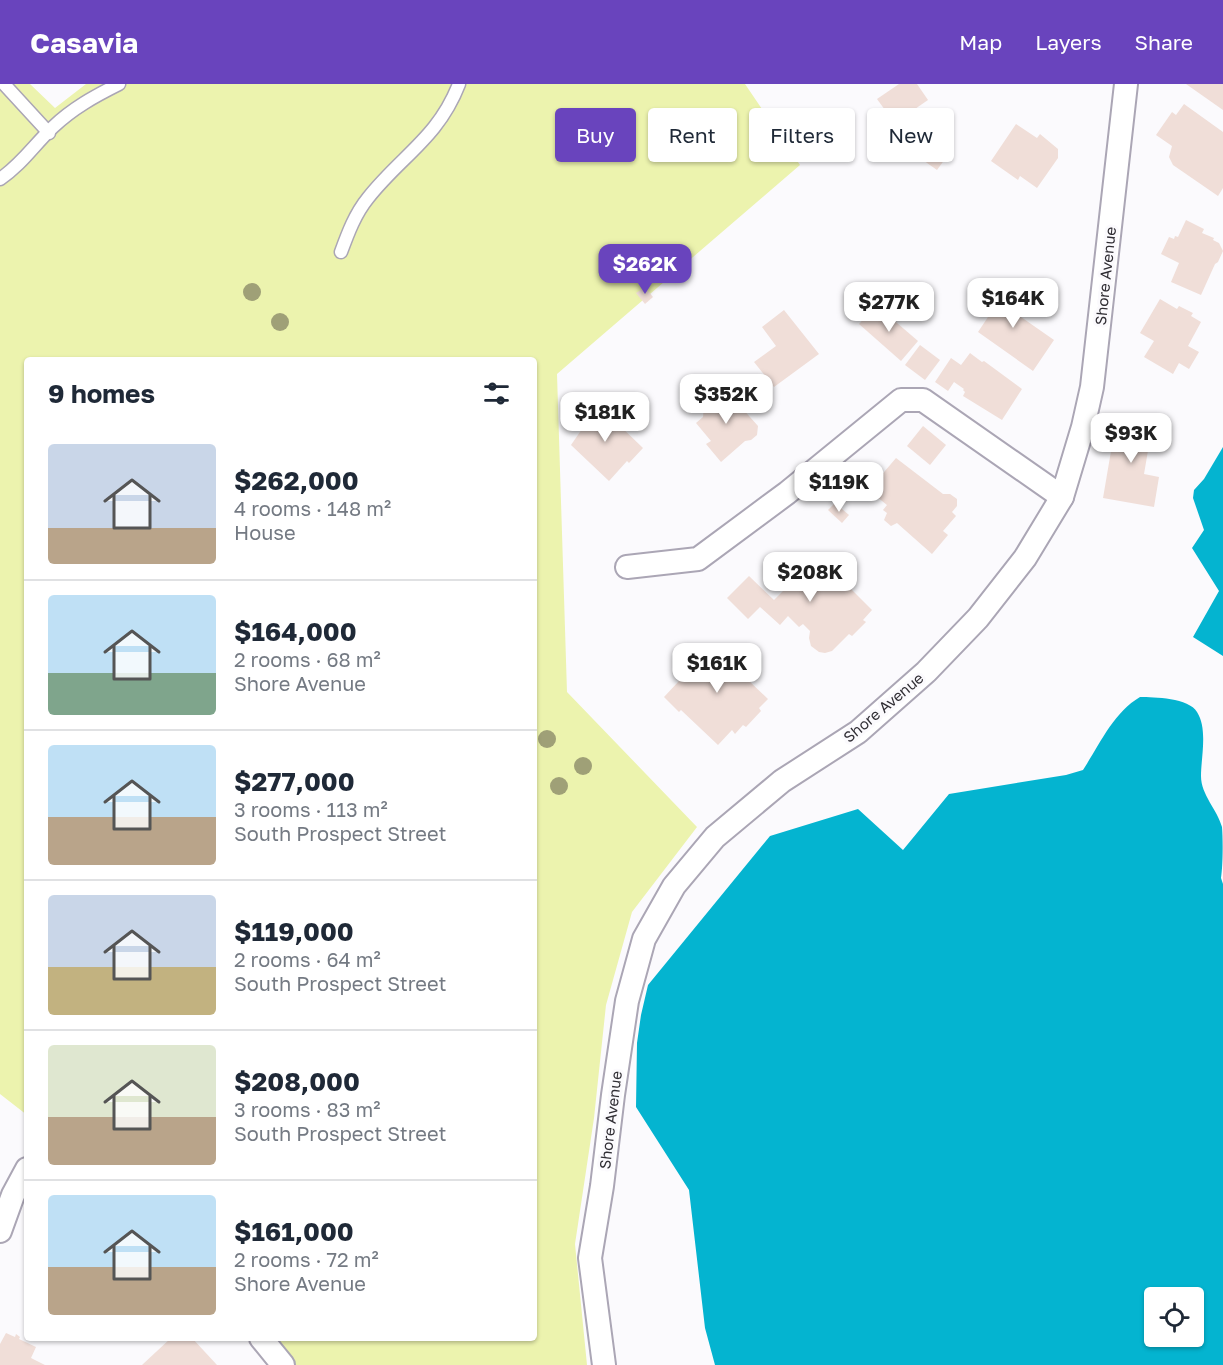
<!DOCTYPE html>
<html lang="en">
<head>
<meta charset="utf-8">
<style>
  :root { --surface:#fff; --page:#f6f6f7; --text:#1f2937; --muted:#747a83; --line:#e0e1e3; --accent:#6944bd }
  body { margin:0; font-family:"Golos Text",sans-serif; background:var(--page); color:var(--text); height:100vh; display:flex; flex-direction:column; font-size:22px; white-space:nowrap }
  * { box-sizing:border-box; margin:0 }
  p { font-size:20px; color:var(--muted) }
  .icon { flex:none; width:33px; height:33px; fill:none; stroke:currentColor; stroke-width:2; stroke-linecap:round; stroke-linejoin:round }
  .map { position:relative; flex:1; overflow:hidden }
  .details { position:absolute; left:24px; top:273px; width:513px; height:984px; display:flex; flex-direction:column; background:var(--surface); border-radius:6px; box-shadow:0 2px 4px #0004 }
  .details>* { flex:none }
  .banner { position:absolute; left:555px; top:24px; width:570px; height:54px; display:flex; gap:12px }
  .tools { position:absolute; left:1144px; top:1203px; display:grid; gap:12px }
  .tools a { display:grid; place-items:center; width:60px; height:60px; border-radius:6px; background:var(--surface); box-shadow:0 2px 4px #0004; font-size:30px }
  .price { position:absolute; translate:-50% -51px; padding:0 14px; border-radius:12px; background:#fff; color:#222; font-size:20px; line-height:39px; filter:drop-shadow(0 2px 3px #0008) }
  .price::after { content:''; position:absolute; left:50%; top:36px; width:18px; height:14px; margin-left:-9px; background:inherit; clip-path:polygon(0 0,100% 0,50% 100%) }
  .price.selected { background:var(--accent); color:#fff }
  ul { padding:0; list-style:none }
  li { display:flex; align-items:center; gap:18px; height:150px; padding:0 24px }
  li+li { border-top:2px solid var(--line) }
  li span { display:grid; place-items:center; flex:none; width:168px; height:120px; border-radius:6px; color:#555 }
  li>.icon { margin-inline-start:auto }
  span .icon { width:72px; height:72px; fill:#fffc; stroke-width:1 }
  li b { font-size:26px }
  h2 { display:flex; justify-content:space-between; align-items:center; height:72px; padding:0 24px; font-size:26px }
  .tag { padding:0 21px; border-radius:6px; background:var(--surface); box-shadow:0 2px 4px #0004; font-size:21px; line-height:54px }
  .tag.selected { background:var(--accent); color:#fff }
  header { display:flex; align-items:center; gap:36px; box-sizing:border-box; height:84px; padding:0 30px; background:var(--accent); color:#fff }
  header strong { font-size:28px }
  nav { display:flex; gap:33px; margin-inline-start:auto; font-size:21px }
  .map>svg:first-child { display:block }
  .green { fill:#ecf3ae }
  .water { fill:#04b4d0; fill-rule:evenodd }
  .building { fill:#f0ded8 }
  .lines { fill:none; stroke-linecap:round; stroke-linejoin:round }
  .lane-casing { stroke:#aba6b5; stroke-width:15 }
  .street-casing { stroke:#aba6b5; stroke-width:26 }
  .lane { stroke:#fff; stroke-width:12 }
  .street { stroke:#fff; stroke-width:22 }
  .tree { fill:#9fa077 }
  .labels { text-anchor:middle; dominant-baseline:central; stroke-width:6; stroke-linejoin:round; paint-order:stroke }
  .street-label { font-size:15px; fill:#302e34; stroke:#fbfafd }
</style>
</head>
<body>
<header>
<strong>Casavia</strong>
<nav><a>Map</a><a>Layers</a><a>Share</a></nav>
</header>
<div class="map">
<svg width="1223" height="1281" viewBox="0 0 1223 1281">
  <rect width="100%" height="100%" fill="#fbfafd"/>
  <polygon class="green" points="0,0 30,0 55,24 86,0 745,0 800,81 557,290 567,608 697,743 632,828 606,921 594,1034 575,1160 587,1281 292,1281 270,1254 534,1254 534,276 27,276 27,1031 0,1010"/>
  <g class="water">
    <polygon points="1223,363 1223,572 1193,553 1219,507 1192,464 1204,446 1193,414 1194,406 1204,395"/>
    <path d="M1140 613C1154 613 1189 614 1197 628 1208 645 1201 673 1201 692 1201 711 1217 725 1222 743 1223 755 1223 781 1221 794L1223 800V1281H715L705 1244 689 1106 636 1023 637 959 641 931 648 901 770 752 858 725 903 766 949 710 1066 691 1083 686C1100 660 1113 629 1140 613ZM1155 1214H1194V1252H1155Z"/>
  </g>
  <g class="building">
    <polygon points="899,0 917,0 928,16 896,38 893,37 877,15"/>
    <polygon points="1186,0 1223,0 1223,26"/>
    <polygon points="1184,20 1223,48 1223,104 1218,112 1173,81 1169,73 1172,62 1156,51 1172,28 1176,31"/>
    <polygon points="1016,40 1037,54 1040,50 1058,65 1058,74 1037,104 1020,92 1018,96 991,77"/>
    <polygon points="926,45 953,64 937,86 910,67"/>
    <polygon points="1186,136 1204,145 1202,149 1214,154 1213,156 1219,159 1223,167 1218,178 1215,180 1201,211 1171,198 1179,179 1161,170 1169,153 1174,155 1175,152 1178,153"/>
    <polygon points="995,196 1020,213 1011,226 1054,256 1033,287 978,248 988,233 986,231 991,224 993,226 997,221 984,213"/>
    <polygon points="645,203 653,213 645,220 636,209"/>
    <polygon points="1160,215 1177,225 1179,222 1193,229 1191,232 1201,238 1188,262 1199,268 1189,285 1179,279 1173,290 1144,273 1154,257 1140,249"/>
    <polygon points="876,221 918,257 901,277 859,240"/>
    <polygon points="784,226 819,270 774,303 754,278 776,262 762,243"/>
    <polygon points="920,261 940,276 925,296 905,281"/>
    <polygon points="970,269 982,278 984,277 1022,305 1002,336 963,312 965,308 963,306 964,305 954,298 948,307 935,298 951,274 961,281"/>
    <polygon points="724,304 758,342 757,351 751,356 745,357 721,378 706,360 711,357 696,339 703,333 704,321"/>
    <polygon points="602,324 617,335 615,337 643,364 629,379 627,377 609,397 571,361 582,345 576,339 588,326 595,332"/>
    <polygon points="1117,332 1155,338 1152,356 1150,355 1144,390 1159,393 1154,423 1103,414"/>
    <polygon points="923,342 946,361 930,381 907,362"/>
    <polygon points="896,374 943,410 950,410 957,415 957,422 952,428 956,432 943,447 948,451 932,470 897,439 891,442 884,436 887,429 883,426 887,421 866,404 876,392 879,394"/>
    <polygon points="835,419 849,431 842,439 828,426"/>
    <polygon points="806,471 816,480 824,471 855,501 851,505 872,526 863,536 866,538 852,552 849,550 832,567 825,569 819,568 811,562 809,554 810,547 803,540 799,543 788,532 780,541 760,523 748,535 727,514 749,492 774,516 797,493 791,487"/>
    <polygon points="702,561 711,570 720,561 751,591 747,595 768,615 759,624 761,627 746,643 743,641 735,650 732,646 718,661 681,626 679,628 664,613 693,582 687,577"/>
    <polygon points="6,1249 15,1253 16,1250 20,1253 19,1255 36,1263 31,1274 45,1281 0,1281 0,1260"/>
    <polygon points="171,1254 192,1254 217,1281 142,1281"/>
  </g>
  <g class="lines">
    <g class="lane-casing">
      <g id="lane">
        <polyline points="4,0 49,49"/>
        <path d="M0 95C22 80 34 61 53 43 73 24 95 12 119 0"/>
        <path d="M341 168C348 149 355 130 368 114 401 72 438 54 459 0"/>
      </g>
    </g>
    <g class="street-casing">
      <g id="street">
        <polyline points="627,483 698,475 787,409 901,316 923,316 1062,413"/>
        <polyline points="0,1147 13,1111 27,1085"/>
        <polyline points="261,1254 283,1281"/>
        <polyline points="604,1281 590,1174 602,1102 613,1011 627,917 644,855 674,802 715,753 782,697 858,648 926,588 978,534 1025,474 1062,413 1083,343 1092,303 1126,0"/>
      </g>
    </g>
    <use href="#lane" class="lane"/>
    <use href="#street" class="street"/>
  </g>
  <g class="tree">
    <circle cx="252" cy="208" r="9"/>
    <circle cx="280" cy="238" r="9"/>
    <circle cx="547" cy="655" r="9"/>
    <circle cx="583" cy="682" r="9"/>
    <circle cx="559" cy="702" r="9"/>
  </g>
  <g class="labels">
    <g class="street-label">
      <text transform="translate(1105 192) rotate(-84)">Shore Avenue</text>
      <text transform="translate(883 623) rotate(-40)">Shore Avenue</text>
      <text transform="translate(610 1036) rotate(-83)">Shore Avenue</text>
    </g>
  </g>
</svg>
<div class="tools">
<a><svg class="icon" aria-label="locate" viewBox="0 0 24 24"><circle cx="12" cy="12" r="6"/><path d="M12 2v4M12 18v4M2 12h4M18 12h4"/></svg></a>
</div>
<b class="price selected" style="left:645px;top:211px">$262K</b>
<b class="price" style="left:1013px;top:245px">$164K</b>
<b class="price" style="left:889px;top:249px">$277K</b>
<b class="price" style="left:726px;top:341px">$352K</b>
<b class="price" style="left:605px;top:359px">$181K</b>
<b class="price" style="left:1131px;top:380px">$93K</b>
<b class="price" style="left:839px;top:429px">$119K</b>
<b class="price" style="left:810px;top:519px">$208K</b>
<b class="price" style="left:717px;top:610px">$161K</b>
<div class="banner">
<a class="tag selected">Buy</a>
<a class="tag">Rent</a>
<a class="tag">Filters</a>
<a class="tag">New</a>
</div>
<section class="details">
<h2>9 homes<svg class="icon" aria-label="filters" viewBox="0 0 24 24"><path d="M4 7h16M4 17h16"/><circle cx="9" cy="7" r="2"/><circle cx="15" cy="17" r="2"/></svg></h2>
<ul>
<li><span style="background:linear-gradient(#c9d6e8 70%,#b9a48a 0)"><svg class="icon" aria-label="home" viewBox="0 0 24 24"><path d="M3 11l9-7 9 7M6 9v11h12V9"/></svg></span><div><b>$262,000</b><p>4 rooms · 148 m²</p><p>House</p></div></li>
<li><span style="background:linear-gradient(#bfe0f5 65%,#7fa58c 0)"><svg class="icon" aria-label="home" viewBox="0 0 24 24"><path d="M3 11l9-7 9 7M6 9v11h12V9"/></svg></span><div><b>$164,000</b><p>2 rooms · 68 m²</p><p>Shore Avenue</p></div></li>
<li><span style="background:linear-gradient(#bfe0f5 60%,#b9a48a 0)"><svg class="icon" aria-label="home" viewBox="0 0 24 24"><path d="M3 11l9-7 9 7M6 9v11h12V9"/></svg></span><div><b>$277,000</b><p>3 rooms · 113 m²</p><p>South Prospect Street</p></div></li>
<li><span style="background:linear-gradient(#c9d6e8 60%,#c2b280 0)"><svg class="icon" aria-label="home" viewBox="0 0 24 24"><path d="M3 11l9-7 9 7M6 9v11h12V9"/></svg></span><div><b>$119,000</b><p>2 rooms · 64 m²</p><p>South Prospect Street</p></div></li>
<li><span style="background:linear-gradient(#dfe7d0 60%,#b9a48a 0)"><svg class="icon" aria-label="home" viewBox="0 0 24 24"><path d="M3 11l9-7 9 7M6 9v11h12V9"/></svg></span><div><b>$208,000</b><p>3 rooms · 83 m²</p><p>South Prospect Street</p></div></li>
<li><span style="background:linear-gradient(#bfe0f5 60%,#b9a48a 0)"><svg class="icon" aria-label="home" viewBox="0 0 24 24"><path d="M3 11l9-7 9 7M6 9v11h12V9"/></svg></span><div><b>$161,000</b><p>2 rooms · 72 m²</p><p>Shore Avenue</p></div></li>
</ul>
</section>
</div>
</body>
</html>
